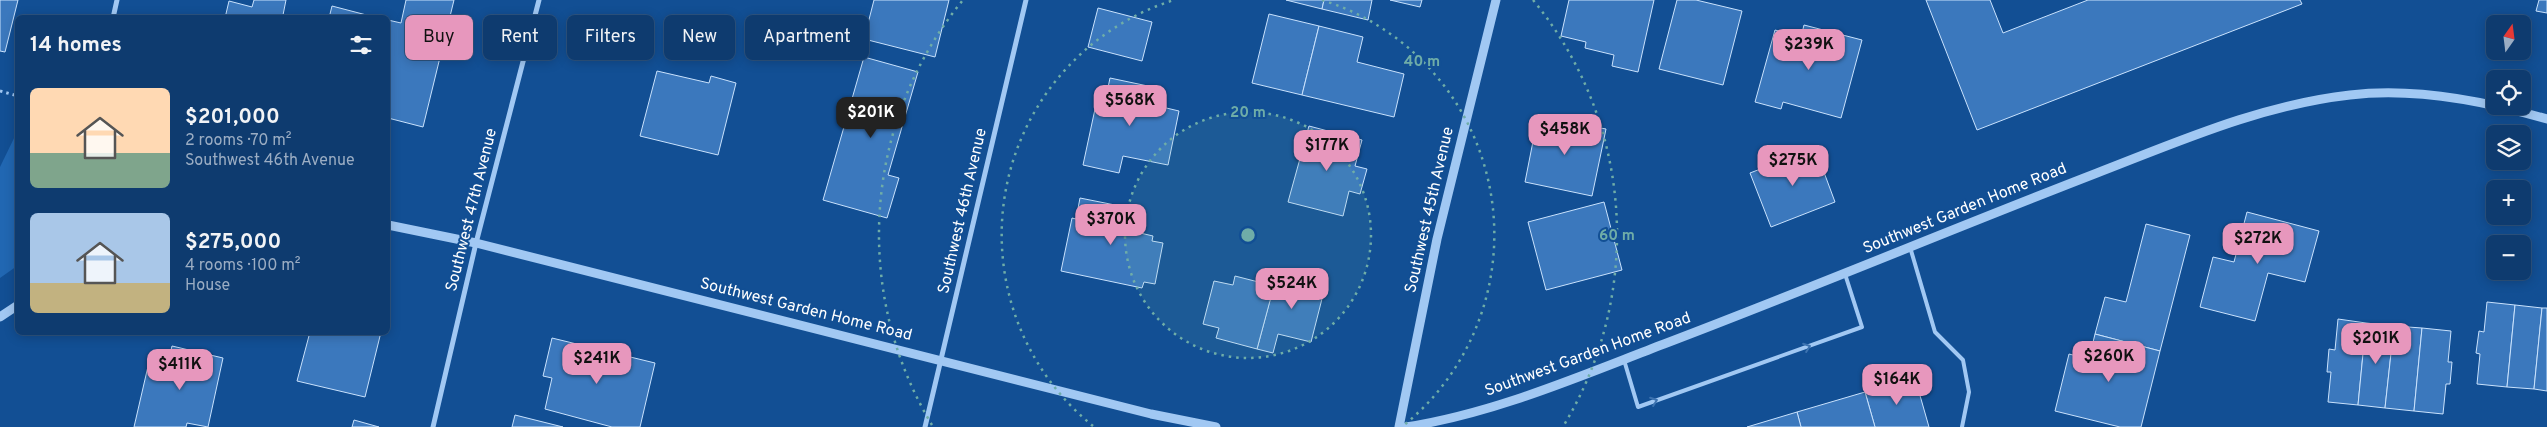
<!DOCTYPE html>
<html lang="en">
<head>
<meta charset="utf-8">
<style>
  :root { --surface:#0e3b6f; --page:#174274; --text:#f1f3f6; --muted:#9badc3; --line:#2e5582; --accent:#e797bd }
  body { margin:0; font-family:Overpass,sans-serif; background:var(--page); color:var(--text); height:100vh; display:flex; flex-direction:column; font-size:19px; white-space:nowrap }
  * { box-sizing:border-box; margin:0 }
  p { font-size:16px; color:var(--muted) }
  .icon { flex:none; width:28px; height:28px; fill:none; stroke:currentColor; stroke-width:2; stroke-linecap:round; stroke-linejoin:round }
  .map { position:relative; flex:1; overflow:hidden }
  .details { position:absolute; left:15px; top:15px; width:375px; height:320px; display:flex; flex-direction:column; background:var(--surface); border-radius:8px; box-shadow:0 2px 12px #0003,0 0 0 1px var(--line) }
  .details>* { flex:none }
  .guide { position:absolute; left:405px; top:15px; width:475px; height:45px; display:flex; gap:10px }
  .needle { width:32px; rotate:14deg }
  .fabs { position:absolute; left:2486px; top:15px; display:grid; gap:10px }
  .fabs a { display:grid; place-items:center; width:45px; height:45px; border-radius:8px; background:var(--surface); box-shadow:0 2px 12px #0003,0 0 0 1px var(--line); font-size:25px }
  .price { position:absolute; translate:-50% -42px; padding:0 11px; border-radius:10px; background:var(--accent); color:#111; font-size:16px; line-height:32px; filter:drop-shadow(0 1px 2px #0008) }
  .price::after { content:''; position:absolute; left:50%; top:30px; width:15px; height:11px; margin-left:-8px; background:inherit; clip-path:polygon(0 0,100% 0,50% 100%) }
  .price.on { background:#222; color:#fff }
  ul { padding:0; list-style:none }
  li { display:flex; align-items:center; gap:15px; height:125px; padding:0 15px }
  li span { display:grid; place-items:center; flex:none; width:140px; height:100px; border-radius:8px; color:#555 }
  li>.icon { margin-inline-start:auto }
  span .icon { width:60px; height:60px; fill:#fffc; stroke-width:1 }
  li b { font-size:21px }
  h2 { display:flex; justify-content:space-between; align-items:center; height:60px; padding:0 15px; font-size:21px }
  .pill { padding:0 18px; border-radius:8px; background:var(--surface); box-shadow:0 2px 12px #0003,0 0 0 1px var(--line); font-size:18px; line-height:45px }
  .pill.on { background:var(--accent); color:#111 }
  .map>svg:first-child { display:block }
  .green { fill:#2167b2 }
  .building { fill:#3b78bd; stroke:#c9e2fd }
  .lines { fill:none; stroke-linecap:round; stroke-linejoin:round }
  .path { stroke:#a1c8f3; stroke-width:3; stroke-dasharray:2.5 4; stroke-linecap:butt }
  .service { stroke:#a1c8f3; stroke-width:4 }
  .minor { stroke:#a1c8f3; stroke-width:5 }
  .tertiary { stroke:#a1c8f3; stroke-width:9 }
  .oneway { stroke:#3d73b0 }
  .ring { fill:none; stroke:#6fada8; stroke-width:2.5; stroke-dasharray:2.5 5 }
  .labels { text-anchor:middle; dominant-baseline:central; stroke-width:4; stroke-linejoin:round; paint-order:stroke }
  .street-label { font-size:16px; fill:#fff; stroke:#124f94 }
  .centre { fill:#6fada8; stroke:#124f94; stroke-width:2.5 }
  .ring-label { font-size:15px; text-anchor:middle; font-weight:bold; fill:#6fada8; stroke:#124f94; stroke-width:4; stroke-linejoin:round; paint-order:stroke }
</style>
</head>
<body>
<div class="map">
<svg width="2547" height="427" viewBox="0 0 2547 427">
  <rect width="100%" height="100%" fill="#124f94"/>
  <polygon class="green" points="17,132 17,266 0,278 0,167"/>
  <g class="building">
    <polygon points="0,0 18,0 5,52 0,51"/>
    <polygon points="254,0 286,0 283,15 291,18 225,18 229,1 252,7"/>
    <polygon points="406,0 454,0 423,127 388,118 388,20 401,23"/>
    <polygon points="874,0 949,0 935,57 864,39"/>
    <polygon points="1286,0 1324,0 1322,9"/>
    <polygon points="1324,0 1372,0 1368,20 1322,9"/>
    <polygon points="1390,0 1422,0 1420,7"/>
    <polygon points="1569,0 1654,0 1638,72 1612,66 1614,55 1585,48 1586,42 1561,36"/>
    <polygon points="1677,0 1696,0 1742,11 1723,85 1659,69"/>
    <polygon points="1926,0 1990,0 2003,33 2088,0 2300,0 2302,4 1977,130"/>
    <polygon points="2539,0 2547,0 2547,13 2536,11"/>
    <polygon points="332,6 378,18 329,18"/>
    <polygon points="1098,8 1152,22 1142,61 1088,47"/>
    <polygon points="1269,14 1319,26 1302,95 1252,83"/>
    <polygon points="1804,25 1862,40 1841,118 1783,102 1781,109 1755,102 1775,30 1801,37"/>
    <polygon points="1319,26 1363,37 1357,62 1404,74 1394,117 1302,95"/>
    <polygon points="864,57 918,72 888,175 899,178 887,218 823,200"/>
    <polygon points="657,71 709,83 711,76 736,83 718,155 640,136"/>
    <polygon points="1110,78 1162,89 1158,106 1179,111 1168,165 1123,156 1119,173 1083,165 1098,95 1106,97"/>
    <polygon points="1538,116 1606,129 1592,196 1525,182"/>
    <polygon points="1309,126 1362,140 1355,166 1367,169 1360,194 1349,191 1343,216 1288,202"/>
    <polygon points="1815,148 1835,202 1771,227 1750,173"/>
    <polygon points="1080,198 1140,210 1136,232 1153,236 1152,241 1163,243 1155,284 1144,282 1142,288 1061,271 1072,218 1076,219"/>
    <polygon points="1604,202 1622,270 1546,290 1528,222"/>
    <polygon points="2247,212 2319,231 2305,282 2268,273 2255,321 2200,307 2213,257 2234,262"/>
    <polygon points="2146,224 2190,235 2160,351 2095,334 2105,297 2126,302"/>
    <polygon points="1278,270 1326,283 1311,342 1278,334 1273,353 1257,349"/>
    <polygon points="1235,276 1274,286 1257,349 1216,338 1219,328 1203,324 1214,281 1233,285"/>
    <polygon points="2487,302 2515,305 2507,387 2477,384 2480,354 2476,353 2479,331 2484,332"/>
    <polygon points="2515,305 2542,308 2534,389 2507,387"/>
    <polygon points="2542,308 2547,308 2547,391 2534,389"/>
    <polygon points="2338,319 2366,323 2358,405 2328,402 2331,372 2327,372 2329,349 2335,350"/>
    <polygon points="2366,323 2394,326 2385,408 2358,405"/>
    <polygon points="2394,326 2422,328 2414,411 2385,408"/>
    <polygon points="2422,328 2451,331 2448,362 2452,362 2450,384 2446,384 2443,414 2414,411"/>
    <polygon points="310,332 381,332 365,397 297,381"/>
    <polygon points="2095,334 2160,351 2141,427 2120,427 2055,411 2069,354 2089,359"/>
    <polygon points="552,338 655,363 640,427 612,427 545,409 552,378 543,376"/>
    <polygon points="172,346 223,358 208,427 187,423 186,427 134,427 149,362 167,367"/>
    <polygon points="1915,378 1929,427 1875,427 1865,392"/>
    <polygon points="1865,392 1875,427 1801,427 1797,412"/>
    <polygon points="1797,412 1801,427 1747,427"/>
    <polygon points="515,415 563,427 512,427"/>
    <polygon points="354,420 379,427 352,427"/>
  </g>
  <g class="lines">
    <polyline class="path" points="0,91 18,96"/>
    <g class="service">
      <polyline points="1910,247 1935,332 1963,360 1969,392 1962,427"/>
      <polyline points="1624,360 1638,407 1862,327 1845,274"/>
    </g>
    <g class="minor">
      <polyline points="113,18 117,0"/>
      <polyline points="433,427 476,243 539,0"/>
      <polyline points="925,427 1026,0"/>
    </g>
    <g class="tertiary">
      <polyline points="388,225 476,243 1151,414 1216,427"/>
      <polyline points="0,317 18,305"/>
      <polyline points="1399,427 1437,239 1496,0"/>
      <path d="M1406 427C1495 413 1580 376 1664 344 1809 289 1952 229 2097 173 2180 141 2261 105 2350 95 2414 87 2485 101 2547 119"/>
    </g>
  </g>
  <defs><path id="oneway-chevron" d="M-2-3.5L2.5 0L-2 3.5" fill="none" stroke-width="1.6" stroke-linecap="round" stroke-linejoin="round" transform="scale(1.25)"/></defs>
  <g class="oneway">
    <use href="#oneway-chevron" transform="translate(1807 347) rotate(-20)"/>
    <use href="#oneway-chevron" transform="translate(1654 401) rotate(-20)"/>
  </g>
  <circle cx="1248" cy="235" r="123" fill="#6fada8" fill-opacity=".12"/>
  <g class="ring">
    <circle cx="1248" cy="235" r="123"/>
    <path d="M1093 426A246 246 0 0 1 1174 0M1322 0A246 246 0 0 1 1403 426"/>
    <path d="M932 425A369 369 0 0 1 963 0M1533 0A369 369 0 0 1 1564 425"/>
  </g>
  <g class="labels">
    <g class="street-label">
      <text transform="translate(1965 209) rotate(-22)">Southwest Garden Home Road</text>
      <text transform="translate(472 210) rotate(-76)">Southwest 47th Avenue</text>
      <text transform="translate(1430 210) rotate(-77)">Southwest 45th Avenue</text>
      <text transform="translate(963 211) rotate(-77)">Southwest 46th Avenue</text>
      <text transform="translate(806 310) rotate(14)">Southwest Garden Home Road</text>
      <text transform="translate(1588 355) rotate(-20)">Southwest Garden Home Road</text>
    </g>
  </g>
  <circle cx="1248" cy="235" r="8" class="centre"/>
  <g class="ring-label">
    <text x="1422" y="66">40 m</text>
    <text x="1248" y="117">20 m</text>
    <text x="1617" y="240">60 m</text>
  </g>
</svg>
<div class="fabs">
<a><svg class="needle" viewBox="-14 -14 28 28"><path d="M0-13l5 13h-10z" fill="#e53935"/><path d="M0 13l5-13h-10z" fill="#9badc3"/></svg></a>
<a><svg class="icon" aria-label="locate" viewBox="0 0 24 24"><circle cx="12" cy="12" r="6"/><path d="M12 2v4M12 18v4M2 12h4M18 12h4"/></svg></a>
<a><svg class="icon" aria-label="layers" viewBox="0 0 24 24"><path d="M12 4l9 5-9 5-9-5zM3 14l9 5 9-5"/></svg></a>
<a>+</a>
<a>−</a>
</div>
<b class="price" style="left:1809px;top:71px">$239K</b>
<b class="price" style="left:1130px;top:127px">$568K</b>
<b class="price on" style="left:871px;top:139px">$201K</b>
<b class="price" style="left:1565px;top:156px">$458K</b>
<b class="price" style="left:1327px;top:172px">$177K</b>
<b class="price" style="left:1793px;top:187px">$275K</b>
<b class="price" style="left:1111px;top:246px">$370K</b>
<b class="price" style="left:2258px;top:265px">$272K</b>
<b class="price" style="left:1292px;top:310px">$524K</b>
<b class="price" style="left:2376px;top:365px">$201K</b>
<b class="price" style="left:2109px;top:383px">$260K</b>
<b class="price" style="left:597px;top:385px">$241K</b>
<b class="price" style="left:180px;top:391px">$411K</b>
<b class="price" style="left:1897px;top:406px">$164K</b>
<div class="guide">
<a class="pill on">Buy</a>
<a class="pill">Rent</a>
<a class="pill">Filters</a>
<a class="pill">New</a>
<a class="pill">Apartment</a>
</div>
<section class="details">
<h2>14 homes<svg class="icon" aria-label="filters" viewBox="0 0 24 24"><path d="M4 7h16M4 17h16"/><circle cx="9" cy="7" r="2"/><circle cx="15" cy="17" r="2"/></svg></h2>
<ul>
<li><span style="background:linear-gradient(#ffd9b3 65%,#7fa58c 0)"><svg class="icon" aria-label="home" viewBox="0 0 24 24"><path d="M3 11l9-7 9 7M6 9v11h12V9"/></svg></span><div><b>$201,000</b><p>2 rooms · 70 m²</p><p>Southwest 46th Avenue</p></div></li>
<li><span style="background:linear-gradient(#a9c7e8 70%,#c2b280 0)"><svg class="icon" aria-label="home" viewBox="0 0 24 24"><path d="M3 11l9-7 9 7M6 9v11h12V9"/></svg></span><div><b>$275,000</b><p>4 rooms · 100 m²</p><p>House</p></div></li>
</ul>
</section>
</div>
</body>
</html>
